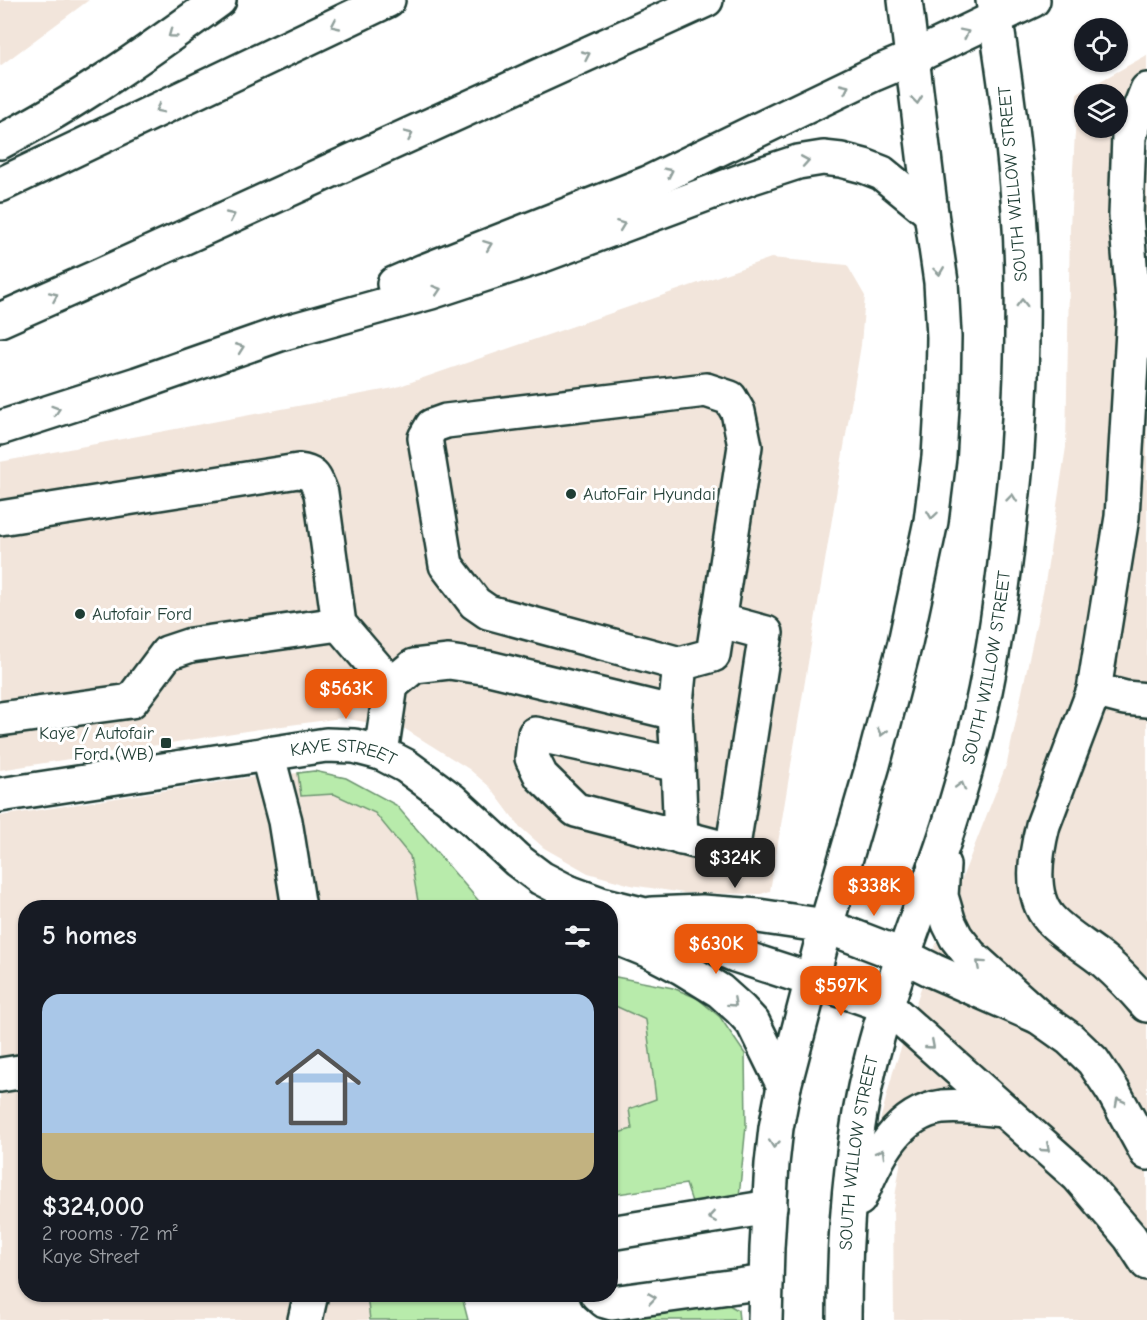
<!DOCTYPE html>
<html lang="en">
<head>
<meta charset="utf-8">
<style>
  :root { --surface:#171b24; --page:#20242c; --text:#f1f3f6; --muted:#9ea1a6; --accent:#ea580c }
  body { margin:0; font-family:"Comic Neue",sans-serif; background:var(--page); color:var(--text); height:100vh; display:flex; flex-direction:column; font-size:22px; white-space:nowrap }
  * { box-sizing:border-box; margin:0 }
  p { font-size:20px; color:var(--muted) }
  .icon { flex:none; width:33px; height:33px; fill:none; stroke:currentColor; stroke-width:2; stroke-linecap:round; stroke-linejoin:round }
  .map { position:relative; flex:1; overflow:hidden }
  .drawer { position:absolute; left:18px; top:900px; width:600px; height:402px; display:flex; flex-direction:column; background:var(--surface); border-radius:24px; box-shadow:0 2px 4px #0004 }
  .drawer>* { flex:none }
  .buttons { position:absolute; left:1074px; top:18px; display:grid; gap:12px }
  .buttons a { display:grid; place-items:center; width:54px; height:54px; border-radius:50%; background:var(--surface); box-shadow:0 2px 4px #0004; font-size:30px }
  .price { position:absolute; translate:-50% -51px; padding:0 14px; border-radius:12px; background:var(--accent); color:#fff; font-size:20px; line-height:39px; filter:drop-shadow(0 2px 3px #0008) }
  .price::after { content:''; position:absolute; left:50%; top:36px; width:18px; height:14px; margin-left:-9px; background:inherit; clip-path:polygon(0 0,100% 0,50% 100%) }
  .price.active { background:#222; color:#fff }
  ul { padding:0; list-style:none }
  li { display:grid; align-content:center; gap:12px; height:318px; padding:0 24px }
  li span { display:grid; place-items:center; height:186px; border-radius:18px; color:#555 }
  li>.icon { margin-inline-start:auto }
  span .icon { width:108px; height:108px; fill:#fffc; stroke-width:1 }
  li b { font-size:26px }
  h2 { display:flex; justify-content:space-between; align-items:center; height:72px; padding:0 24px; font-size:26px }
  .map>svg:first-child { display:block }
  .built { fill:#f2e5db; fill-rule:evenodd }
  .grass { fill:#b8ebab; stroke:#6c9470; stroke-width:1.5 }
  .lines { fill:none; stroke-linecap:round; stroke-linejoin:round }
  .minor-casing { stroke:#1f3d34; stroke-width:38 }
  .major-casing { stroke:#1f3d34; stroke-width:38 }
  .highway-casing { stroke:#1f3d34; stroke-width:38 }
  .minor { stroke:#fff; stroke-width:33 }
  .major { stroke:#fff; stroke-width:33 }
  .highway { stroke:#fff; stroke-width:33 }
  .oneway { stroke:#8f9e9a }
  .poi-dot { fill:#1f3d34; stroke:#fff; stroke-width:2 }
  .labels { text-anchor:middle; dominant-baseline:central; stroke-width:6; stroke-linejoin:round; paint-order:stroke }
  .street-label { font-size:18px; fill:#1f3d34; stroke:#fff }
  .poi-label { font-size:18px; fill:#1f3d34; stroke:#fff; text-anchor:start }
</style>
</head>
<body>
<div class="map">
<svg width="1147" height="1320" viewBox="0 0 1147 1320">
  <rect width="100%" height="100%" fill="#fff"/>
  <filter id="ink" filterUnits="userSpaceOnUse"><feTurbulence type="fractalNoise" baseFrequency=".0167" numOctaves="2"/><feDisplacementMap in="SourceGraphic" scale="12" xChannelSelector="R" yChannelSelector="G"/><feConvolveMatrix kernelMatrix="1 2 1 2 8 2 1 2 1" color-interpolation-filters="sRGB"/></filter>
  <g filter="url(#ink)">
    <g class="built">
      <polygon points="0,0 89,0 0,66"/>
      <path d="M1147 55V1320H894L893 1210 901 1159 880 1121 893 1072 933 952 1007 763 1045 583 1066 447 1070 228 1077 94ZM1084 94H1118V128H1084Z"/>
      <polygon points="771,258 847,265 865,296 861,345 770,891 761,894 684,893 631,885 588,873 544,848 519,826 490,787 469,769 405,729 342,718 246,731 0,770 0,462 394,388"/>
      <polygon points="298,773 301,796 334,794 375,813 410,856 419,907 26,908 26,1294 367,1295 370,1320 0,1320 0,816 245,778"/>
      <polygon points="611,1004 646,1020 656,1099 632,1129 611,1135"/>
    </g>
    <g class="grass">
      <polygon points="314,771 346,778 396,805 484,907 419,907 410,856 375,813 334,794 301,796 298,773"/>
      <polygon points="611,976 673,988 697,998 720,1017 745,1054 746,1125 739,1197 693,1205 686,1184 611,1195 611,1135 632,1129 629,1109 656,1099 646,1020 611,1004"/>
      <polygon points="367,1295 457,1295 458,1298 462,1297 468,1320 370,1320"/>
      <polygon points="727,1304 738,1310 739,1320 621,1320"/>
    </g>
    <g class="lines">
      <g class="minor-casing">
        <g id="minor">
          <path d="M1147 90 1129 136 1126 215 1134 314 1122 517 1094 690 1043 825C1036 853 1028 895 1050 919 1066 936 1087 947 1105 962 1120 975 1134 990 1147 1005"/>
          <path d="M0 518 298 471C316 473 315 479 321 493L339 624 391 685"/>
          <polyline points="1094,690 1125,698 1147,700"/>
          <polyline points="675,713 678,765 535,734 532,758 541,776 576,810 726,849 733,846 766,633 718,620"/>
          <polyline points="0,719 131,701 167,653 191,645 339,624"/>
          <polyline points="267,753 285,821 299,908"/>
          <polyline points="381,753 391,685 414,666 449,662 489,668 675,713 680,664 488,612 475,603 446,565 425,438 432,426 446,421 706,390 730,398 738,412 745,446 713,655 680,664"/>
          <polyline points="678,765 681,838"/>
          <path id="s1" d="M0 795 326 745 354 746 381 753 406 766 452 800 517 860 541 878 568 892 601 904 641 914 735 955 812 980 887 1006 1078 1176 1130 1237 1147 1263"/>
          <polyline points="652,914 702,912 758,916 826,926 904,956 934,971 1039,1017 1070,1039 1093,1061 1113,1091 1147,1153"/>
          <polyline points="0,1075 26,1071"/>
          <polyline points="610,1233 770,1207"/>
          <polyline points="597,1294 605,1301 612,1303 766,1282"/>
          <polyline points="305,1320 311,1294"/>
        </g>
      </g>
      <g class="major-casing">
        <g id="major">
          <polyline points="943,865 941,896 949,923 956,937 970,955 1039,1017"/>
          <polyline points="568,892 582,908"/>
          <polyline points="610,932 620,939 652,952 681,967 720,991 740,1009 753,1023 784,1086"/>
          <path d="M859 1199C876 1161 894 1114 942 1107 961 1105 982 1108 1002 1110"/>
          <polyline points="765,1320 767,1248 772,1164 776,1128 784,1086 826,926 873,765 905,643 931,521 939,457 943,390 944,337 941,282 931,213 905,0"/>
          <path id="s2" d="M844 1320C844 1235 850 1148 870 1065 888 991 917 920 942 847 955 809 966 770 976 731 992 668 1001 602 1008 538 1011 509 1015 480 1017 451 1021 394 1023 338 1022 282 1021 188 1007 93 993 0"/>
        </g>
      </g>
      <g class="highway-casing">
        <g id="highway">
          <path d="M0 142C78 102 149 51 219 0"/>
          <polyline points="0,185 388,0"/>
          <polyline points="394,284 424,271 648,183 874,74 912,58 1033,0"/>
          <polyline points="0,320 99,276 706,0"/>
          <polyline points="0,428 137,384 280,334 431,292 535,258 752,177 798,162 823,158 841,160 864,166 882,173 931,213"/>
        </g>
      </g>
      <use href="#minor" class="minor"/>
      <use href="#major" class="major"/>
      <use href="#highway" class="highway"/>
    </g>
    <defs><path id="oneway-chevron" d="M-2-3.5L2.5 0L-2 3.5" fill="none" stroke-width="1.6" stroke-linecap="round" stroke-linejoin="round" transform="scale(1.5)"/></defs>
    <g class="oneway">
      <use href="#oneway-chevron" transform="translate(335 25) rotate(155)"/>
      <use href="#oneway-chevron" transform="translate(965 33) rotate(-26)"/>
      <use href="#oneway-chevron" transform="translate(172 34) rotate(144)"/>
      <use href="#oneway-chevron" transform="translate(586 55) rotate(-25)"/>
      <use href="#oneway-chevron" transform="translate(845 88) rotate(-25)"/>
      <use href="#oneway-chevron" transform="translate(917 100) rotate(83)"/>
      <use href="#oneway-chevron" transform="translate(159 109) rotate(154)"/>
      <use href="#oneway-chevron" transform="translate(409 135) rotate(-25)"/>
      <use href="#oneway-chevron" transform="translate(805 161) rotate(-10)"/>
      <use href="#oneway-chevron" transform="translate(669 172) rotate(-26)"/>
      <use href="#oneway-chevron" transform="translate(231 216) rotate(-25)"/>
      <use href="#oneway-chevron" transform="translate(621 225) rotate(-21)"/>
      <use href="#oneway-chevron" transform="translate(488 245) rotate(-21)"/>
      <use href="#oneway-chevron" transform="translate(939 271) rotate(82)"/>
      <use href="#oneway-chevron" transform="translate(437 290) rotate(-18)"/>
      <use href="#oneway-chevron" transform="translate(54 296) rotate(-24)"/>
      <use href="#oneway-chevron" transform="translate(1022 303) rotate(-90)"/>
      <use href="#oneway-chevron" transform="translate(240 348) rotate(-20)"/>
      <use href="#oneway-chevron" transform="translate(56 410) rotate(-18)"/>
      <use href="#oneway-chevron" transform="translate(1012 498) rotate(-84)"/>
      <use href="#oneway-chevron" transform="translate(932 515) rotate(98)"/>
      <use href="#oneway-chevron" transform="translate(882 732) rotate(105)"/>
      <use href="#oneway-chevron" transform="translate(961 786) rotate(-74)"/>
      <use href="#oneway-chevron" transform="translate(980 964) rotate(-138)"/>
      <use href="#oneway-chevron" transform="translate(733 1003) rotate(42)"/>
      <use href="#oneway-chevron" transform="translate(931 1045) rotate(41)"/>
      <use href="#oneway-chevron" transform="translate(1119 1102) rotate(-118)"/>
      <use href="#oneway-chevron" transform="translate(774 1144) rotate(96)"/>
      <use href="#oneway-chevron" transform="translate(1046 1148) rotate(41)"/>
      <use href="#oneway-chevron" transform="translate(881 1153) rotate(-60)"/>
      <use href="#oneway-chevron" transform="translate(712 1217) rotate(171)"/>
      <use href="#oneway-chevron" transform="translate(652 1298) rotate(-8)"/>
    </g>
  </g>
  <g class="poi-dot">
    <circle cx="571" cy="494" r="6"/>
    <circle cx="80" cy="614" r="6"/>
    <rect x="160" y="737" width="12" height="12" rx="3"/>
  </g>
  <g class="labels">
    <g class="street-label">
      <text transform="translate(1013 184) rotate(-95)">SOUTH WILLOW STREET</text>
      <text stroke="none"><textPath href="#s2" startOffset="672">SOUTH WILLOW STREET</textPath></text>
      <text stroke="none"><textPath href="#s1" startOffset="348">KAYE STREET</textPath></text>
      <text stroke="none"><textPath href="#s2" startOffset="168">SOUTH WILLOW STREET</textPath></text>
    </g>
    <g class="poi-label">
      <text x="583" y="494">AutoFair Hyundai</text>
      <text x="92" y="614">Autofair Ford</text>
      <text x="154" y="733" text-anchor="end">Kaye / Autofair<tspan x="154" dy="21">Ford (WB)</tspan></text>
    </g>
  </g>
</svg>
<div class="buttons">
<a><svg class="icon" aria-label="locate" viewBox="0 0 24 24"><circle cx="12" cy="12" r="6"/><path d="M12 2v4M12 18v4M2 12h4M18 12h4"/></svg></a>
<a><svg class="icon" aria-label="layers" viewBox="0 0 24 24"><path d="M12 4l9 5-9 5-9-5zM3 14l9 5 9-5"/></svg></a>
</div>
<b class="price" style="left:346px;top:720px">$563K</b>
<b class="price active" style="left:735px;top:889px">$324K</b>
<b class="price" style="left:874px;top:917px">$338K</b>
<b class="price" style="left:716px;top:975px">$630K</b>
<b class="price" style="left:841px;top:1017px">$597K</b>
<section class="drawer">
<h2>5 homes<svg class="icon" aria-label="filters" viewBox="0 0 24 24"><path d="M4 7h16M4 17h16"/><circle cx="9" cy="7" r="2"/><circle cx="15" cy="17" r="2"/></svg></h2>
<ul>
<li><span style="background:linear-gradient(#a9c7e8 75%,#c2b280 0)"><svg class="icon" aria-label="home" viewBox="0 0 24 24"><path d="M3 11l9-7 9 7M6 9v11h12V9"/></svg></span><div><b>$324,000</b><p>2 rooms · 72 m²</p><p>Kaye Street</p></div></li>
</ul>
</section>
</div>
</body>
</html>
